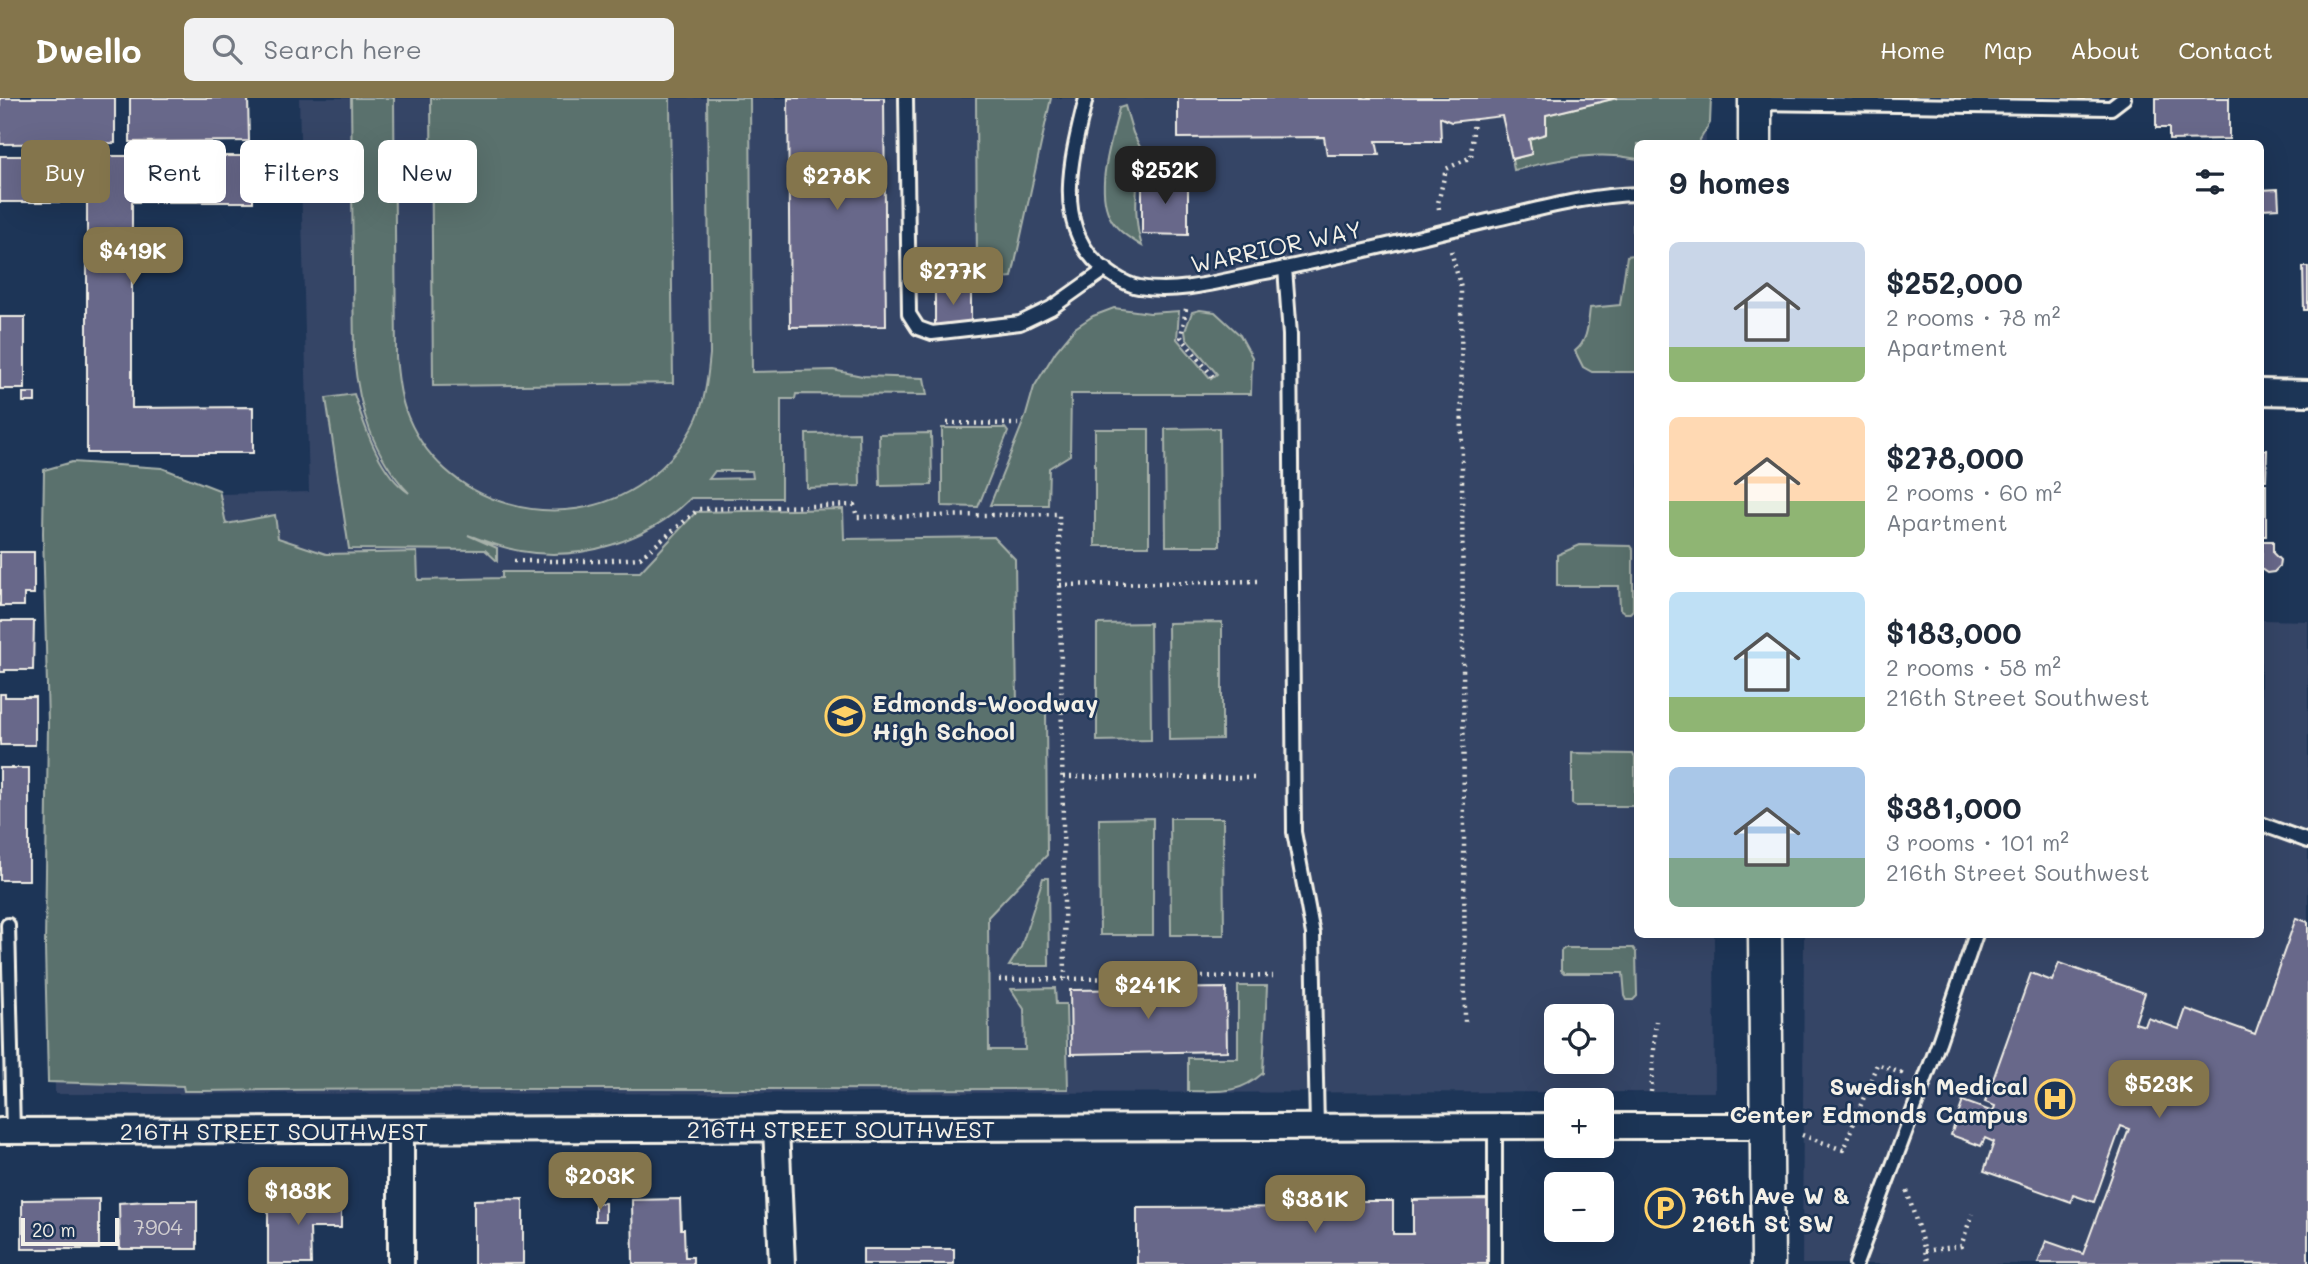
<!DOCTYPE html>
<html lang="en">
<head>
<meta charset="utf-8">
<style>
  :root { --surface:#fff; --page:#f2f2f3; --text:#1f2937; --muted:#747a83; --accent:#84754c }
  body { margin:0; font-family:Mali,sans-serif; background:var(--page); color:var(--text); height:100vh; display:flex; flex-direction:column; font-size:26px; white-space:nowrap }
  * { box-sizing:border-box; margin:0 }
  p { font-size:23px; color:var(--muted) }
  .icon { flex:none; width:38px; height:38px; fill:none; stroke:currentColor; stroke-width:2; stroke-linecap:round; stroke-linejoin:round }
  .map { position:relative; flex:1; overflow:hidden }
  .details { position:absolute; left:1634px; top:42px; width:630px; height:798px; display:flex; flex-direction:column; background:var(--surface); border-radius:10px; box-shadow:0 7px 28px #0002 }
  .details>* { flex:none }
  .top-card { position:absolute; left:21px; top:42px; width:665px; height:63px; display:flex; gap:14px }
  .tools { position:absolute; left:1544px; top:906px; display:grid; gap:14px }
  .tools a { display:grid; place-items:center; width:70px; height:70px; border-radius:10px; background:var(--surface); box-shadow:0 7px 28px #0002; font-size:35px }
  .scale { position:absolute; left:21px; bottom:18px; width:98px; box-sizing:border-box; padding-left:7px; border:4px solid #f4f1e8; border-top:0; font-size:19px; line-height:24px; white-space:nowrap; color:#f4f1e8; -webkit-text-stroke:5px #1d3557; paint-order:stroke }
  .price { position:absolute; translate:-50% -60px; padding:0 16px; border-radius:14px; background:var(--accent); color:#fff; font-size:23px; line-height:46px; filter:drop-shadow(0 2px 4px #0008) }
  .price::after { content:''; position:absolute; left:50%; top:42px; width:21px; height:16px; margin-left:-10px; background:inherit; clip-path:polygon(0 0,100% 0,50% 100%) }
  .price.selected { background:#222; color:#fff }
  ul { padding:0; list-style:none }
  li { display:flex; align-items:center; gap:21px; height:175px; padding:0 35px }
  li span { display:grid; place-items:center; flex:none; width:196px; height:140px; border-radius:10px; color:#555 }
  li>.icon { margin-inline-start:auto }
  span .icon { width:84px; height:84px; fill:#fffc; stroke-width:1 }
  li b { font-size:30px }
  h2 { display:flex; justify-content:space-between; align-items:center; height:84px; padding:0 35px; font-size:30px }
  .chip { padding:0 24px; border-radius:10px; background:var(--surface); box-shadow:0 7px 28px #0002; font-size:24px; line-height:63px }
  .chip.selected { background:var(--accent); color:#fff }
  header { display:flex; align-items:center; gap:42px; box-sizing:border-box; height:98px; padding:0 35px; background:var(--accent); color:#fff }
  header strong { font-size:33px }
  nav { display:flex; gap:38px; margin-inline-start:auto; font-size:24px }
  .search { width:490px; height:63px; background:var(--page); display:flex; align-items:center; gap:18px; box-sizing:border-box; padding:0 24px; border-radius:10px; color:var(--muted); font-size:26px }
  .map>svg:first-child { display:block }
  .built { fill:#344466; fill-rule:evenodd }
  .green { fill:#5a716d; stroke:#a7b1aa; stroke-width:2; fill-rule:evenodd }
  .building { fill:#68678a; stroke:#f4f1e8; stroke-width:2 }
  .lines { fill:none; stroke-linecap:round; stroke-linejoin:round }
  .service-casing { stroke:#f4f1e8; stroke-width:18 }
  .minor-casing { stroke:#f4f1e8; stroke-width:30 }
  .tertiary-casing { stroke:#f4f1e8; stroke-width:37 }
  .path { stroke:#f4f1e8; stroke-width:4.5; stroke-dasharray:2 5; stroke-linecap:butt }
  .service { stroke:#1d3557; stroke-width:12 }
  .minor { stroke:#1d3557; stroke-width:24 }
  .tertiary { stroke:#1d3557; stroke-width:32 }
  .labels { text-anchor:middle; dominant-baseline:central; stroke-width:5; stroke-linejoin:round; paint-order:stroke }
  .number-label { font-size:21px; fill:#d1ced0 }
  .street-label { font-size:24px; fill:#f4f1e8; stroke:#1d3557 }
  .poi-label { font-size:24px; font-weight:bold; fill:#f4f1e8; stroke:#1d3557; text-anchor:start }
</style>
</head>
<body>
<header>
<strong>Dwello</strong>
<div class="search"><svg class="icon" aria-label="search" viewBox="0 0 24 24"><circle cx="10" cy="10" r="6"/><path d="M15 15l6 6"/></svg>Search here</div>
<nav><a>Home</a><a>Map</a><a>About</a><a>Contact</a></nav>
</header>
<div class="map">
<svg width="2308" height="1166" viewBox="0 0 2308 1166">
  <rect width="100%" height="100%" fill="#1d3557"/>
  <filter id="ink" filterUnits="userSpaceOnUse"><feTurbulence type="fractalNoise" baseFrequency=".0143" numOctaves="2"/><feDisplacementMap in="SourceGraphic" scale="14" xChannelSelector="R" yChannelSelector="G"/><feConvolveMatrix kernelMatrix="1 2 1 2 8 2 1 2 1" color-interpolation-filters="sRGB"/></filter>
  <g filter="url(#ink)">
    <g class="built">
      <path d="M299 0H1705L1706 45 1638 46V836L1714 837 1715 994 55 996 50 400 309 394ZM1556 919H1601V964H1556Z"/>
      <polygon points="2261,522 2308,523 2308,1166 1802,1166 1804,837 2261,836"/>
    </g>
    <g class="green">
      <path d="M351 0H394L396 259C398 277 399 294 405 311 439 408 563 442 644 384 669 366 691 339 701 309 707 292 708 274 710 256L707 0H750L752 274 833 272 862 278 924 280 927 297 796 296 795 301H781V400H691C648 443 580 464 520 453 502 450 485 443 468 437L497 450V463L485 452 349 451 326 300 354 296C365 329 379 375 409 395 373 357 359 311 354 259ZM715 373H752L753 380 709 381Z"/>
      <polygon points="431,0 670,0 673,285 433,288"/>
      <polygon points="976,0 1051,0 1012,179 989,181 977,177"/>
      <path d="M1617 0H1711L1710 25 1698 45 1638 46V61C1592 52 1559 62 1514 72L1512 61 1532 56 1529 41 1546 35V17Z"/>
      <path d="M1125 8 1133 35 1145 59 1144 70 1138 74C1136 99 1134 124 1142 148 1131 141 1119 134 1112 123 1093 92 1112 44 1119 10Z"/>
      <path d="M1633 127H1638V274H1592L1583 269 1575 253C1588 243 1588 226 1590 210L1620 207 1627 158 1634 157Z"/>
      <polygon points="1114,210 1150,215 1179,213 1177,241 1211,281 1217,276 1186,240 1185,233 1192,214 1200,212 1215,214 1240,237 1252,259 1251,296 1071,296 1070,357 1049,370 1048,407 990,407 1026,317 1034,289 1056,253 1075,230 1093,218"/>
      <polygon points="942,330 1005,330 1008,334 978,409 942,408"/>
      <polygon points="1219,330 1220,448 1166,448 1165,331"/>
      <rect x="1095" y="331" width="54" height="117"/>
      <polygon points="859,335 860,388 807,390 806,336"/>
      <polygon points="931,335 932,387 880,388 879,336"/>
      <path d="M72 364 162 370 219 392 226 426 275 417 278 440 326 456 417 454 418 482 502 480V474H640L696 414 843 411 844 441 994 439 1015 461 1017 609H1046L1047 757 988 819 989 952H1025L1024 911 1011 891 1055 890 1056 906H1066L1068 991C773 992 478 989 184 993L183 988 48 984 45 849 48 626 43 435 44 372Z"/>
      <polygon points="1580,447 1631,448 1633,451 1633,512 1630,515 1625,515 1620,511 1619,488 1557,488 1557,457"/>
      <polygon points="1222,524 1222,641 1169,642 1168,525"/>
      <polygon points="1150,525 1151,642 1097,643 1097,526"/>
      <polygon points="1572,655 1633,656 1635,660 1635,708 1575,708 1572,706"/>
      <polygon points="1153,720 1153,837 1100,837 1099,721"/>
      <polygon points="1170,720 1223,720 1224,837 1171,837"/>
      <polygon points="1043,780 1048,780 1049,868 1009,868 1021,849"/>
      <polygon points="1565,850 1633,850 1636,854 1637,898 1633,902 1627,902 1625,898 1623,875 1564,875 1561,872 1561,853"/>
      <path d="M1238 888H1267L1263 975C1238 997 1220 993 1188 993V960H1238Z"/>
    </g>
    <g class="building">
      <polygon points="0,0 115,0 115,45 0,46"/>
      <polygon points="130,0 248,0 249,43 130,44"/>
      <polygon points="788,0 884,0 886,228 790,229"/>
      <polygon points="1178,0 1617,0 1546,17 1546,36 1529,41 1532,56 1512,61 1502,18 1451,24 1440,19 1441,43 1376,43 1379,57 1327,57 1324,39 1178,40"/>
      <polygon points="2156,0 2229,0 2229,41 2169,42 2169,30 2156,30"/>
      <polygon points="0,58 253,58 253,104 132,104 132,310 253,309 253,355 87,355 87,104 0,104"/>
      <polygon points="1142,80 1188,81 1188,137 1142,136"/>
      <polygon points="2278,91 2279,110 2262,111 2261,92"/>
      <rect x="2261" y="162" width="2" height="46"/>
      <polygon points="2303,169 2308,169 2308,212 2304,212"/>
      <polygon points="971,190 971,227 935,228 935,191"/>
      <rect x="0" y="219" width="25" height="72"/>
      <rect x="23" y="295" width="12" height="9"/>
      <polygon points="2261,352 2267,352 2266,382 2261,382"/>
      <rect x="2261" y="386" width="5" height="52"/>
      <polygon points="2262,443 2273,443 2273,455 2280,462 2279,469 2274,474 2267,475 2261,471"/>
      <polygon points="0,454 34,454 34,496 24,496 24,508 0,508"/>
      <polygon points="0,523 34,523 33,572 5,572 5,574 0,574"/>
      <polygon points="0,596 5,596 5,599 35,599 35,647 0,647"/>
      <rect x="0" y="670" width="29" height="112"/>
      <polygon points="2296,820 2308,824 2308,1166 2038,1165 2046,1143 2083,1156 2129,1031 2121,1028 2094,1104 2073,1097 2071,1104 1984,1073 1994,1044 1985,1040 1981,1048 1951,1037 1963,1003 1993,1014 1995,1008 1985,1004 2031,875 2052,883 2059,865 2145,895 2135,925 2145,928 2148,920 2179,931 2186,911 2255,936"/>
      <polygon points="1226,890 1227,953 1071,956 1070,892"/>
      <polygon points="341,1100 341,1130 310,1130 311,1166 268,1166 268,1102"/>
      <polygon points="99,1101 99,1151 22,1151 22,1102"/>
      <polygon points="523,1101 523,1166 474,1166 474,1102"/>
      <polygon points="680,1101 681,1131 684,1131 685,1159 693,1159 693,1166 633,1166 632,1102"/>
      <polygon points="1487,1101 1487,1166 1137,1166 1137,1110 1341,1109 1341,1103 1393,1103 1393,1136 1413,1136 1413,1102"/>
      <polygon points="146,1103 197,1103 197,1151 120,1151 119,1105"/>
      <rect x="595" y="1105" width="10" height="18"/>
      <rect x="863" y="1151" width="91" height="15"/>
    </g>
    <g class="lines">
      <g class="service-casing">
        <g id="service">
          <polyline points="906,0 909,216 918,230 932,235 1020,225 1051,210 1106,171"/>
          <path d="M1086 0C1074 51 1053 118 1094 162 1105 173 1125 187 1139 189 1179 196 1221 183 1260 175 1338 160 1415 140 1492 122 1540 111 1588 97 1638 96"/>
          <polyline points="1755,5 2111,10 2124,0"/>
          <polyline points="1285,170 1290,237 1294,734 1313,836 1317,1029"/>
          <polyline points="2261,726 2308,743"/>
          <polyline points="8,827 13,1033"/>
          <polyline points="1495,1166 1495,1028"/>
          <polyline points="1856,1166 1939,944 1976,836"/>
        </g>
      </g>
      <g class="minor-casing">
        <g id="minor">
          <polyline points="2261,294 2308,295"/>
          <polyline points="1601,1028 1767,1028"/>
          <polyline points="776,1030 782,1166"/>
          <polyline points="401,1032 401,1166"/>
          <polyline points="0,1033 1556,1028"/>
        </g>
      </g>
      <g class="tertiary-casing">
        <g id="tertiary">
          <polyline points="1755,0 1755,46"/>
          <polyline points="1765,836 1768,1166"/>
        </g>
      </g>
      <g class="path">
        <polyline points="1439,111 1438,105 1446,71 1471,59 1474,20"/>
        <polyline points="1451,153 1461,190 1465,926"/>
        <polyline points="1186,211 1181,239 1214,280"/>
        <polyline points="947,325 1018,326"/>
        <polyline points="514,463 599,463 640,460 699,411 854,407 857,419 1059,416 1065,881"/>
        <polyline points="1060,487 1257,483"/>
        <polyline points="1063,679 1259,680"/>
        <polyline points="999,882 1273,878"/>
        <polyline points="1651,994 1656,923"/>
        <polyline points="1802,1037 1843,1052 1877,966 1901,975 1902,972"/>
        <polyline points="1907,1093 1929,1166"/>
        <polyline points="1925,1153 1961,1148 1972,1116"/>
      </g>
      <use href="#service" class="service"/>
      <use href="#minor" class="minor"/>
      <use href="#tertiary" class="tertiary"/>
    </g>
  </g>
  <defs>
    <g id="school-ring" transform="scale(2.0125)"><circle r="9.5" fill="#1d3557" stroke="#ffd166" stroke-width="1.5"/><path d="M0-5L7-2L0 1L-7-2ZM-4 1L0 2.5L4 1V4Q0 6-4 4Z" fill="#ffd166"/></g>
    <g id="hospital-ring" transform="scale(2.0125)"><circle r="9.5" fill="#1d3557" stroke="#ffd166" stroke-width="1.5"/><path d="M-5-5h3v3.5h4V-5h3V5h-3V1.5h-4V5h-3Z" fill="#ffd166"/></g>
    <g id="parking-ring" transform="scale(2.0125)"><circle r="9.5" fill="#1d3557" stroke="#ffd166" stroke-width="1.5"/><path d="M-3.5-5.5H1a3.5 3.5 0 0 1 0 7H-1V5.5H-3.5ZM-1-3.4V-.6H.8a1.4 1.4 0 0 0 0-2.8Z" fill="#ffd166"/></g>
  </defs>
  <g fill-rule="evenodd">
    <use href="#school-ring" x="845" y="618"/>
    <use href="#hospital-ring" x="2055" y="1001"/>
    <use href="#parking-ring" x="1665" y="1110"/>
  </g>
  <g class="labels">
    <g class="number-label">
      <text x="158" y="1128">7904</text>
    </g>
    <g class="street-label">
      <text transform="translate(1276 148) rotate(-12)">WARRIOR WAY</text>
      <text x="841" y="1030">216TH STREET SOUTHWEST</text>
      <text x="274" y="1032">216TH STREET SOUTHWEST</text>
    </g>
    <g class="poi-label">
      <text x="872" y="604">Edmonds-Woodway<tspan x="872" dy="28">High School</tspan></text>
      <text x="2028" y="987" text-anchor="end">Swedish Medical<tspan x="2028" dy="28">Center Edmonds Campus</tspan></text>
      <text x="1692" y="1096">76th Ave W &amp;<tspan x="1692" dy="28">216th St SW</tspan></text>
    </g>
  </g>
</svg>
<div class="tools">
<a><svg class="icon" aria-label="locate" viewBox="0 0 24 24"><circle cx="12" cy="12" r="6"/><path d="M12 2v4M12 18v4M2 12h4M18 12h4"/></svg></a>
<a>+</a>
<a>−</a>
</div>
<div class="scale">20 m</div>
<b class="price selected" style="left:1165px;top:108px">$252K</b>
<b class="price" style="left:837px;top:114px">$278K</b>
<b class="price" style="left:133px;top:189px">$419K</b>
<b class="price" style="left:953px;top:209px">$277K</b>
<b class="price" style="left:1148px;top:923px">$241K</b>
<b class="price" style="left:2159px;top:1022px">$523K</b>
<b class="price" style="left:600px;top:1114px">$203K</b>
<b class="price" style="left:298px;top:1129px">$183K</b>
<b class="price" style="left:1315px;top:1137px">$381K</b>
<div class="top-card">
<a class="chip selected">Buy</a>
<a class="chip">Rent</a>
<a class="chip">Filters</a>
<a class="chip">New</a>
</div>
<section class="details">
<h2>9 homes<svg class="icon" aria-label="filters" viewBox="0 0 24 24"><path d="M4 7h16M4 17h16"/><circle cx="9" cy="7" r="2"/><circle cx="15" cy="17" r="2"/></svg></h2>
<ul>
<li><span style="background:linear-gradient(#c9d6e8 75%,#8fb573 0)"><svg class="icon" aria-label="home" viewBox="0 0 24 24"><path d="M3 11l9-7 9 7M6 9v11h12V9"/></svg></span><div><b>$252,000</b><p>2 rooms · 78 m²</p><p>Apartment</p></div></li>
<li><span style="background:linear-gradient(#ffd9b3 60%,#8fb573 0)"><svg class="icon" aria-label="home" viewBox="0 0 24 24"><path d="M3 11l9-7 9 7M6 9v11h12V9"/></svg></span><div><b>$278,000</b><p>2 rooms · 60 m²</p><p>Apartment</p></div></li>
<li><span style="background:linear-gradient(#bfe0f5 75%,#8fb573 0)"><svg class="icon" aria-label="home" viewBox="0 0 24 24"><path d="M3 11l9-7 9 7M6 9v11h12V9"/></svg></span><div><b>$183,000</b><p>2 rooms · 58 m²</p><p>216th Street Southwest</p></div></li>
<li><span style="background:linear-gradient(#a9c7e8 65%,#7fa58c 0)"><svg class="icon" aria-label="home" viewBox="0 0 24 24"><path d="M3 11l9-7 9 7M6 9v11h12V9"/></svg></span><div><b>$381,000</b><p>3 rooms · 101 m²</p><p>216th Street Southwest</p></div></li>
</ul>
</section>
</div>
</body>
</html>
